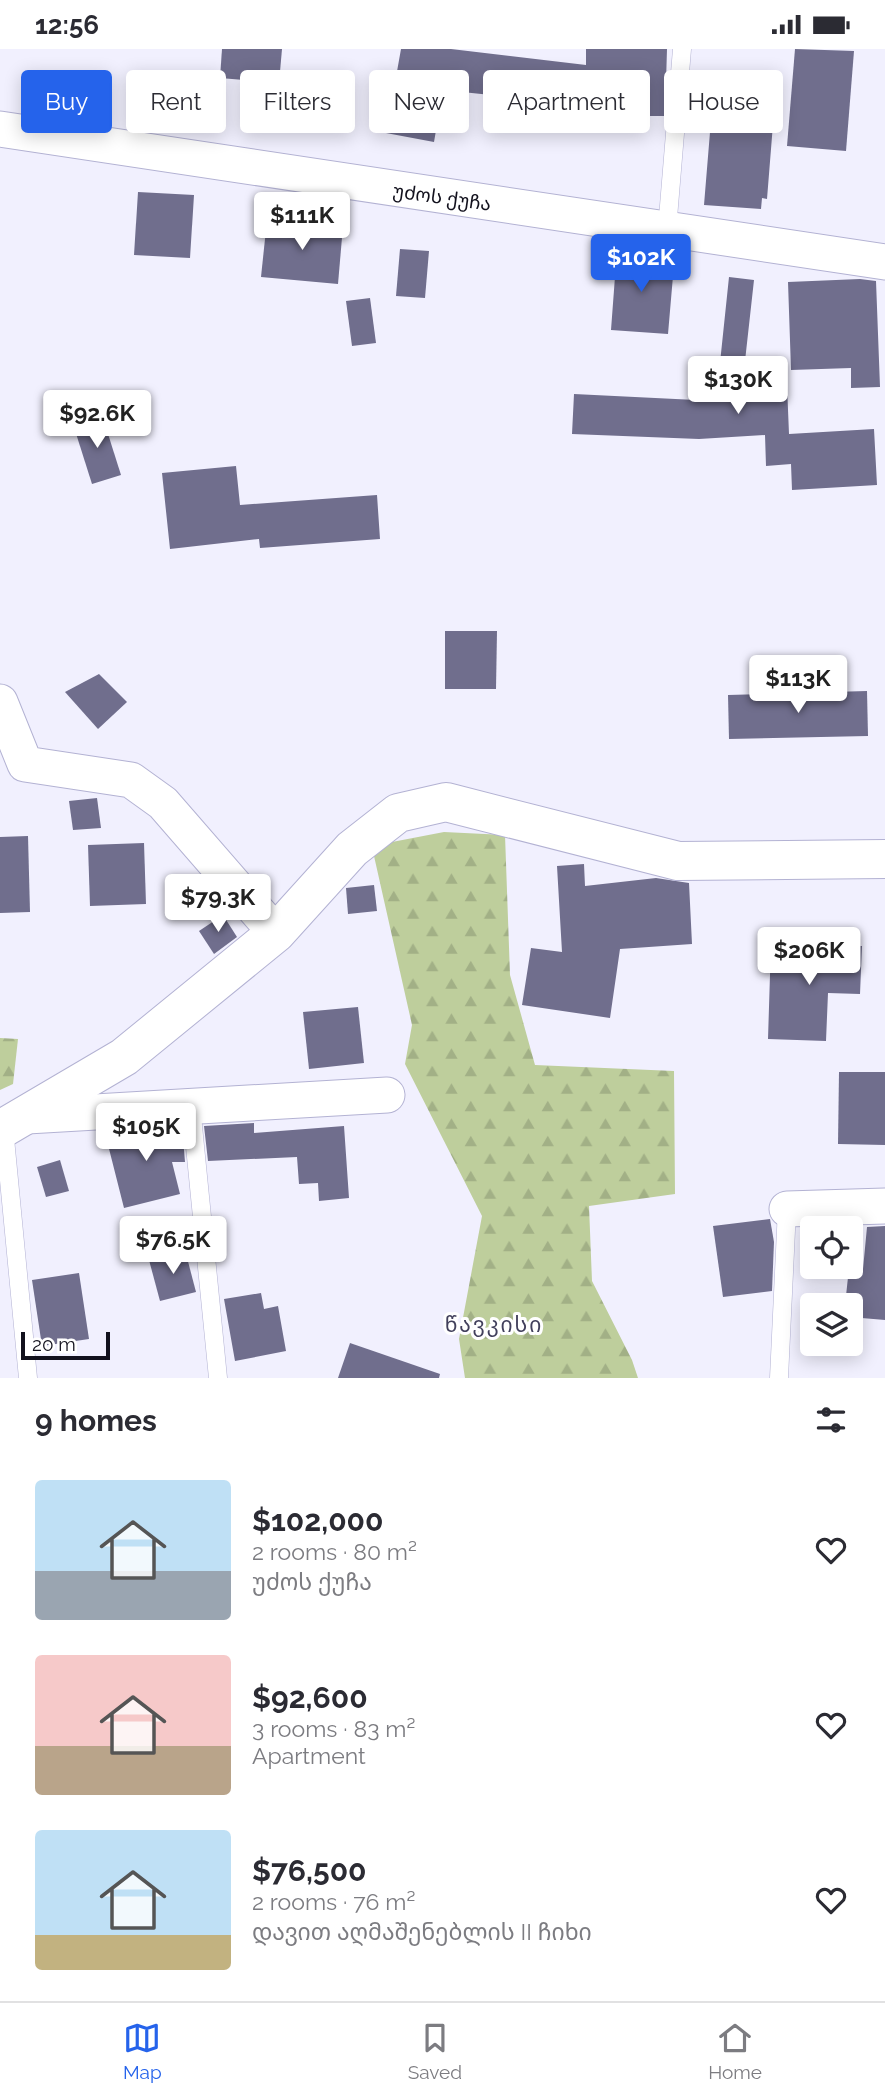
<!DOCTYPE html>
<html lang="en">
<head>
<meta charset="utf-8">
<style>
  :root { --surface:#fff; --page:#f7f7f7; --text:#2b2b33; --muted:#7c7c81; --line:#e1e1e2; --accent:#2563eb }
  body { margin:0; font-family:Raleway,"Noto Sans Georgian",sans-serif; background:var(--page); color:var(--text); height:100vh; display:flex; flex-direction:column; font-size:26px; white-space:nowrap }
  * { box-sizing:border-box; margin:0 }
  p { font-size:23px; color:var(--muted) }
  .icon { flex:none; width:38px; height:38px; fill:none; stroke:currentColor; stroke-width:2; stroke-linecap:round; stroke-linejoin:round }
  .map { position:relative; height:1329px; overflow:hidden }
  .panel { display:flex; flex-direction:column; background:var(--surface); flex:1 }
  .panel>* { flex:none }
  .hud { position:absolute; left:21px; top:21px; width:844px; height:63px; display:flex; gap:14px }
  .fabs { position:absolute; left:800px; top:1167px; display:grid; gap:14px }
  .fabs a { display:grid; place-items:center; width:63px; height:63px; border-radius:7px; background:var(--surface); box-shadow:0 4px 18px #0003; font-size:35px }
  .scale { position:absolute; left:21px; bottom:18px; width:89px; box-sizing:border-box; padding-left:7px; border:4px solid #12111d; border-top:0; font-size:19px; line-height:24px; white-space:nowrap; color:#12111d; -webkit-text-stroke:5px #fff; paint-order:stroke }
  .price { position:absolute; translate:-50% -60px; padding:0 16px; border-radius:7px; background:#fff; color:#222; font-size:23px; line-height:46px; filter:drop-shadow(0 2px 4px #0008) }
  .price::after { content:''; position:absolute; left:50%; top:42px; width:21px; height:16px; margin-left:-10px; background:inherit; clip-path:polygon(0 0,100% 0,50% 100%) }
  .price.current { background:var(--accent); color:#fff }
  ul { padding:0; list-style:none }
  li { display:flex; align-items:center; gap:21px; height:175px; padding:0 35px }
  li span { display:grid; place-items:center; flex:none; width:196px; height:140px; border-radius:7px; color:#555 }
  li>.icon { margin-inline-start:auto }
  span .icon { width:84px; height:84px; fill:#fffc; stroke-width:1 }
  li b { font-size:30px }
  h2 { display:flex; justify-content:space-between; align-items:center; height:84px; padding:0 35px; font-size:30px }
  .pill { padding:0 24px; border-radius:7px; background:var(--surface); box-shadow:0 4px 18px #0003; font-size:24px; line-height:63px }
  .pill.current { background:var(--accent); color:#fff }
  .status { display:flex; justify-content:space-between; align-items:center; height:49px; padding:0 35px; background:var(--surface); direction:ltr }
  .status svg { height:19px; fill:currentColor }
  .menu { display:flex; justify-content:space-around; align-items:center; height:98px; border-top:2px solid var(--line); background:var(--surface); font-size:19px; color:var(--muted) }
  .menu a { display:grid; justify-items:center; gap:4px }
  .menu .current { color:var(--accent) }
  .map>svg:first-child { display:block }
  .forest { fill:url(#forest-firs) }
  .building { fill:#706e8d }
  .lines { fill:none; stroke-linecap:round; stroke-linejoin:round }
  .service-casing { stroke:#b3b2d3; stroke-width:19 }
  .minor-casing { stroke:#b3b2d3; stroke-width:37 }
  .tertiary-casing { stroke:#b3b2d3; stroke-width:40 }
  .service { stroke:#fff; stroke-width:18 }
  .minor { stroke:#fff; stroke-width:35 }
  .tertiary { stroke:#fff; stroke-width:38 }
  .labels { text-anchor:middle; dominant-baseline:central; stroke-width:6; stroke-linejoin:round; paint-order:stroke }
  .street-label { font-size:19px; fill:#12111d; stroke:#fff }
  .neighbourhood-label { font-size:21px; letter-spacing:2px; fill:#42405c; stroke:#fff }
</style>
</head>
<body>
<div class="status"><b>12:56</b><svg viewBox="0 0 49 12"><path d="M0 12V9h3v3zM5 12V6h3v6zM10 12V3h3v9zM15 12V0h3v12zM26 1h20v11H26zM47 4h2v5h-2z"/></svg></div>
<div class="map">
<svg width="885" height="1329" viewBox="0 0 885 1329">
  <defs>
    <pattern id="forest-firs" width="22" height="20" patternUnits="userSpaceOnUse" patternTransform="scale(1.75)"><rect width="22" height="20" fill="#bece9c"/><path d="M5 1l3.5 6h-7zM16 11l3.5 6h-7z" fill="#a2b086"/></pattern>
  </defs>
  <rect width="100%" height="100%" fill="#f1f0fe"/>
  <g class="forest">
    <polygon points="444,783 505,786 510,926 535,1016 674,1022 675,1145 589,1157 592,1232 632,1311 638,1329 465,1329 459,1290 482,1167 405,1015 412,976 374,807 392,793"/>
    <polygon points="0,989 18,990 13,1035 0,1041"/>
  </g>
  <g class="building">
    <polygon points="222,0 282,0 279,34 220,29"/>
    <polygon points="401,0 451,0 586,16 586,0 667,0 665,67 639,67 639,45 557,44 556,53 443,41 434,93 386,84"/>
    <polygon points="795,0 854,2 846,102 787,97"/>
    <polygon points="711,71 773,75 767,150 762,149 761,160 704,156"/>
    <polygon points="138,143 194,146 190,209 134,206"/>
    <polygon points="267,171 343,177 338,235 261,228"/>
    <polygon points="400,200 429,202 425,249 396,247"/>
    <polygon points="617,201 663,205 663,227 673,227 668,285 611,281"/>
    <polygon points="729,228 754,231 742,339 787,336 789,385 874,380 877,436 792,441 791,415 766,417 765,386 699,390 572,385 574,345 716,352"/>
    <polygon points="860,230 876,232 880,338 851,339 851,319 791,321 788,233"/>
    <polygon points="370,249 376,294 352,297 346,252"/>
    <polygon points="102,366 121,426 92,435 73,375"/>
    <polygon points="236,417 240,456 377,446 380,490 260,499 259,490 170,500 162,424"/>
    <polygon points="445,582 497,582 496,640 445,640"/>
    <polygon points="99,625 127,653 98,680 65,643"/>
    <polygon points="867,642 868,687 729,690 728,646"/>
    <polygon points="97,749 101,779 73,781 69,752"/>
    <polygon points="28,787 30,863 0,864 0,788"/>
    <polygon points="144,794 146,855 90,857 88,796"/>
    <polygon points="584,815 585,837 656,829 689,834 692,895 620,900 610,969 522,956 531,899 562,903 557,817"/>
    <polygon points="374,836 377,862 348,865 346,839"/>
    <polygon points="223,866 237,888 214,905 199,882"/>
    <polygon points="771,894 862,897 860,945 828,944 826,992 768,990"/>
    <polygon points="358,958 364,1014 309,1020 303,963"/>
    <polygon points="839,1023 885,1023 885,1096 838,1095"/>
    <polygon points="254,1074 254,1084 344,1077 349,1149 319,1152 318,1134 299,1135 297,1108 208,1112 204,1077"/>
    <polygon points="182,1078 185,1113 172,1113 180,1145 124,1159 105,1084"/>
    <polygon points="60,1111 69,1142 46,1148 37,1118"/>
    <polygon points="770,1170 774,1193 772,1242 723,1248 713,1177"/>
    <polygon points="885,1177 885,1271 850,1268 850,1256 845,1256 849,1219 863,1220 867,1178"/>
    <polygon points="185,1201 196,1243 160,1252 149,1211"/>
    <polygon points="79,1224 89,1290 42,1297 32,1231"/>
    <polygon points="261,1244 264,1260 278,1257 286,1302 235,1312 224,1250"/>
    <polygon points="350,1294 440,1325 439,1329 338,1329"/>
  </g>
  <g class="lines">
    <g class="service-casing">
      <g id="service">
        <polyline points="667,181 682,0"/>
        <polyline points="191,1057 218,1329"/>
        <polyline points="4,1079 28,1329"/>
        <polyline points="779,1329 787,1160"/>
      </g>
    </g>
    <g class="minor-casing">
      <g id="minor">
        <polyline points="0,80 885,213"/>
        <polyline points="0,653 25,715 131,731 163,754 276,884"/>
        <polyline points="27,1067 387,1046"/>
        <polyline points="787,1160 885,1157"/>
      </g>
    </g>
    <g class="tertiary-casing">
      <polyline id="tertiary" points="0,1081 124,1008 276,884 352,800 398,764 446,753 678,812 885,810"/>
    </g>
    <use href="#service" class="service"/>
    <use href="#minor" class="minor"/>
    <use href="#tertiary" class="tertiary"/>
  </g>
  <g class="labels">
    <g class="street-label">
      <text transform="translate(442 148) rotate(8)">უძოს ქუჩა</text>
    </g>
    <g class="neighbourhood-label">
      <text x="494" y="1275">წავკისი</text>
    </g>
  </g>
</svg>
<div class="fabs">
<a><svg class="icon" aria-label="locate" viewBox="0 0 24 24"><circle cx="12" cy="12" r="6"/><path d="M12 2v4M12 18v4M2 12h4M18 12h4"/></svg></a>
<a><svg class="icon" aria-label="layers" viewBox="0 0 24 24"><path d="M12 4l9 5-9 5-9-5zM3 14l9 5 9-5"/></svg></a>
</div>
<div class="scale">20 m</div>
<b class="price" style="left:302px;top:203px">$111K</b>
<b class="price current" style="left:641px;top:245px">$102K</b>
<b class="price" style="left:738px;top:367px">$130K</b>
<b class="price" style="left:97px;top:401px">$92.6K</b>
<b class="price" style="left:798px;top:666px">$113K</b>
<b class="price" style="left:218px;top:885px">$79.3K</b>
<b class="price" style="left:809px;top:938px">$206K</b>
<b class="price" style="left:146px;top:1114px">$105K</b>
<b class="price" style="left:173px;top:1227px">$76.5K</b>
<div class="hud">
<a class="pill current">Buy</a>
<a class="pill">Rent</a>
<a class="pill">Filters</a>
<a class="pill">New</a>
<a class="pill">Apartment</a>
<a class="pill">House</a>
</div>
</div>
<section class="panel">
<h2>9 homes<svg class="icon" aria-label="filters" viewBox="0 0 24 24"><path d="M4 7h16M4 17h16"/><circle cx="9" cy="7" r="2"/><circle cx="15" cy="17" r="2"/></svg></h2>
<ul>
<li><span style="background:linear-gradient(#bfe0f5 65%,#9aa5b1 0)"><svg class="icon" aria-label="home" viewBox="0 0 24 24"><path d="M3 11l9-7 9 7M6 9v11h12V9"/></svg></span><div><b>$102,000</b><p>2 rooms · 80 m²</p><p>უძოს ქუჩა</p></div><svg class="icon" aria-label="heart" viewBox="0 0 24 24"><path d="M12 20l-8-8c-3-5 5-10 8-4 3-6 11-1 8 4z"/></svg></li>
<li><span style="background:linear-gradient(#f6c9c9 65%,#b9a48a 0)"><svg class="icon" aria-label="home" viewBox="0 0 24 24"><path d="M3 11l9-7 9 7M6 9v11h12V9"/></svg></span><div><b>$92,600</b><p>3 rooms · 83 m²</p><p>Apartment</p></div><svg class="icon" aria-label="heart" viewBox="0 0 24 24"><path d="M12 20l-8-8c-3-5 5-10 8-4 3-6 11-1 8 4z"/></svg></li>
<li><span style="background:linear-gradient(#bfe0f5 75%,#c2b280 0)"><svg class="icon" aria-label="home" viewBox="0 0 24 24"><path d="M3 11l9-7 9 7M6 9v11h12V9"/></svg></span><div><b>$76,500</b><p>2 rooms · 76 m²</p><p>დავით აღმაშენებლის II ჩიხი</p></div><svg class="icon" aria-label="heart" viewBox="0 0 24 24"><path d="M12 20l-8-8c-3-5 5-10 8-4 3-6 11-1 8 4z"/></svg></li>
</ul>
</section>
<nav class="menu">
<a class="current"><svg class="icon" aria-label="map" viewBox="0 0 24 24"><path d="M3 6l6-2 6 2 6-2v14l-6 2-6-2-6 2zM9 4v14M15 6v14"/></svg>Map</a>
<a><svg class="icon" aria-label="saved" viewBox="0 0 24 24"><path d="M7 4h10v16l-5-4-5 4z"/></svg>Saved</a>
<a><svg class="icon" aria-label="home" viewBox="0 0 24 24"><path d="M3 11l9-7 9 7M6 9v11h12V9"/></svg>Home</a>
</nav>
</body>
</html>
